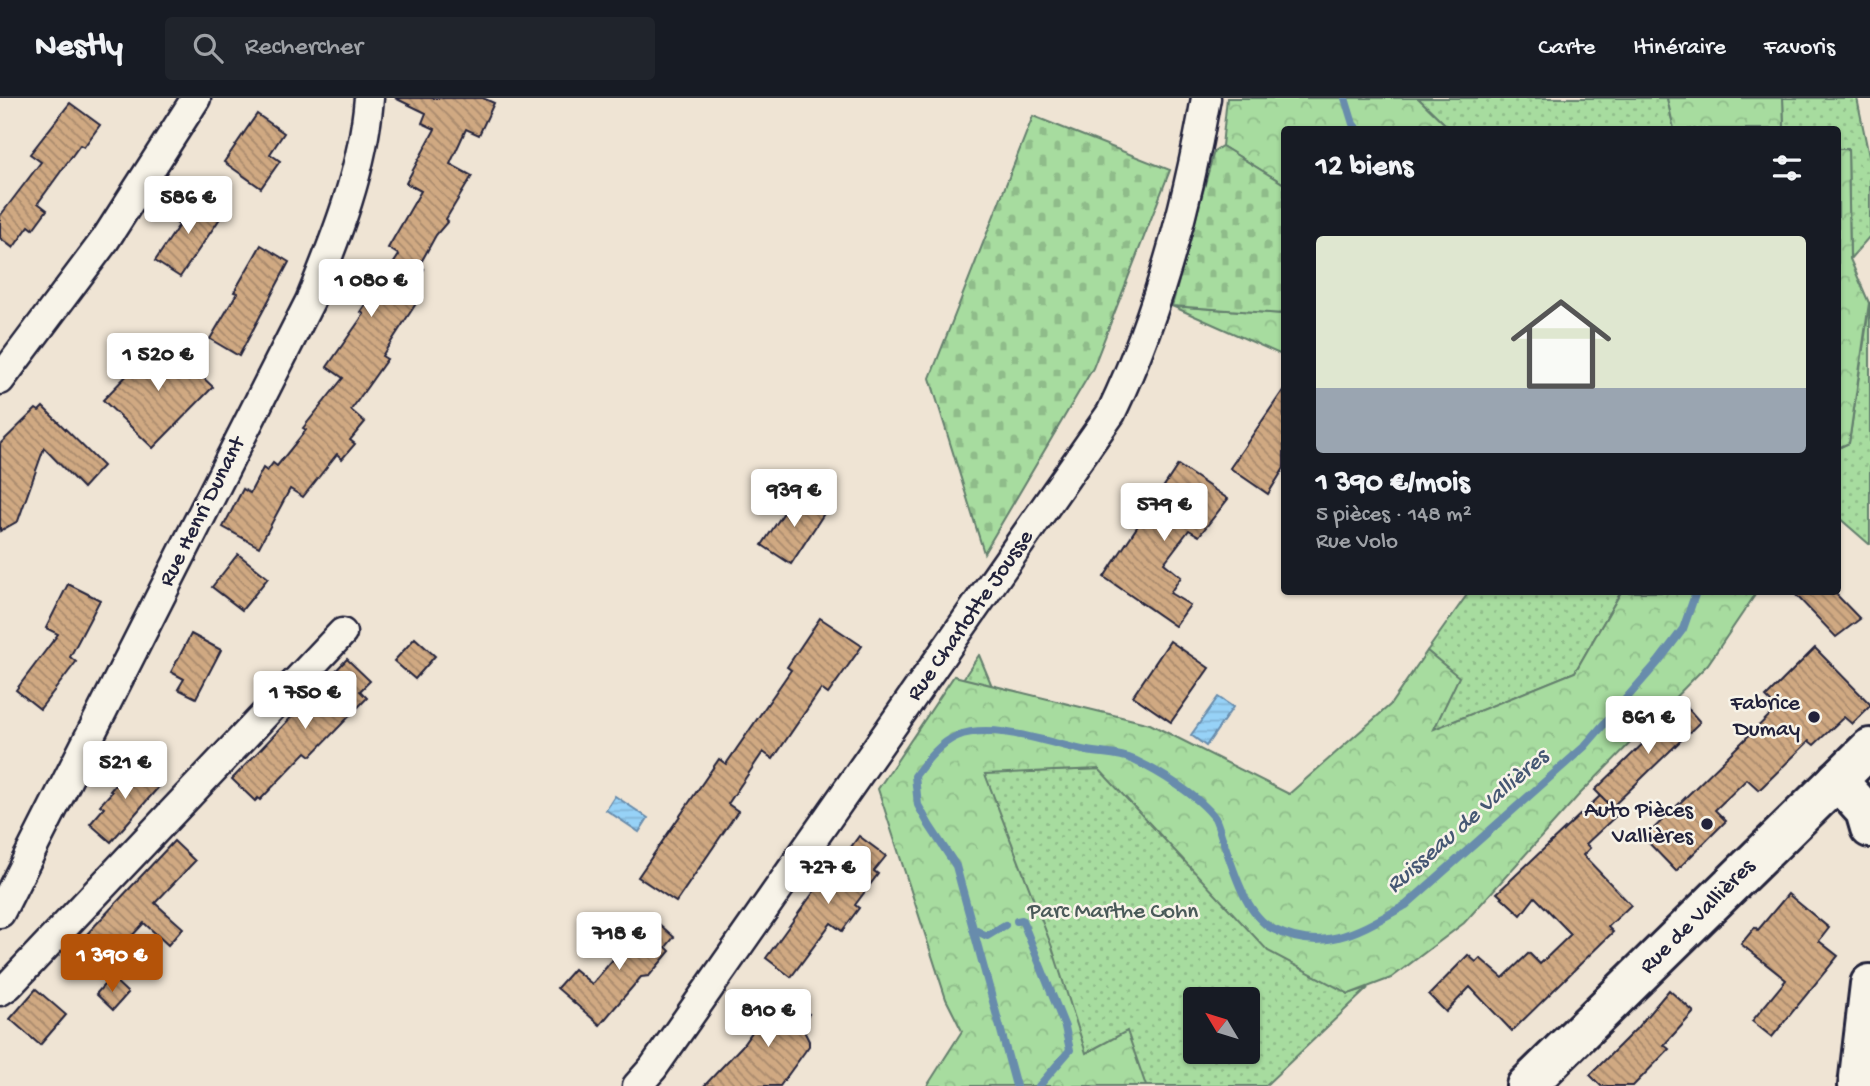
<!DOCTYPE html>
<html lang="fr">
<head>
<meta charset="utf-8">
<style>
  :root { --surface:#171b24; --page:#20242c; --text:#f1f3f6; --muted:#9ea1a6; --line:#363941; --accent:#b45309 }
  body { margin:0; font-family:"Gochi Hand",sans-serif; background:var(--page); color:var(--text); height:100vh; display:flex; flex-direction:column; font-size:26px; white-space:nowrap }
  * { box-sizing:border-box; margin:0 }
  p { font-size:23px; color:var(--muted) }
  .icon { flex:none; width:38px; height:38px; fill:none; stroke:currentColor; stroke-width:2; stroke-linecap:round; stroke-linejoin:round }
  .map { position:relative; flex:1; overflow:hidden }
  .side { position:absolute; left:1281px; top:28px; width:560px; height:469px; display:flex; flex-direction:column; background:var(--surface); border-radius:7px; box-shadow:0 2px 5px #0004 }
  .side>* { flex:none }
  .needle { width:46px; rotate:308deg }
  .fabs { position:absolute; left:1183px; top:889px; display:grid; gap:14px }
  .fabs a { display:grid; place-items:center; width:77px; height:77px; border-radius:7px; background:var(--surface); box-shadow:0 2px 5px #0004; font-size:35px }
  .price { position:absolute; translate:-50% -60px; padding:0 16px; border-radius:7px; background:#fff; color:#222; font-size:23px; line-height:46px; filter:drop-shadow(0 2px 4px #0008) }
  .price::after { content:''; position:absolute; left:50%; top:42px; width:21px; height:16px; margin-left:-10px; background:inherit; clip-path:polygon(0 0,100% 0,50% 100%) }
  .price.on { background:var(--accent); color:#fff }
  ul { padding:0; list-style:none }
  li { display:grid; align-content:center; gap:14px; height:371px; padding:0 35px }
  li+li { border-top:2px solid var(--line) }
  li span { display:grid; place-items:center; height:217px; border-radius:7px; color:#555 }
  li>.icon { margin-inline-start:auto }
  span .icon { width:126px; height:126px; fill:#fffc; stroke-width:1 }
  li b { font-size:30px }
  h2 { display:flex; justify-content:space-between; align-items:center; height:84px; padding:0 35px; font-size:30px }
  header { display:flex; align-items:center; gap:42px; box-sizing:border-box; height:98px; padding:0 35px; background:var(--surface); border-bottom:2px solid var(--line) }
  header strong { font-size:33px }
  nav { display:flex; gap:38px; margin-inline-start:auto; font-size:24px }
  .search { width:490px; height:63px; background:var(--page); display:flex; align-items:center; gap:18px; box-sizing:border-box; padding:0 24px; border-radius:7px; color:var(--muted); font-size:26px }
  .map>svg:first-child { display:block }
  .grass { fill:url(#grass-dots); stroke:#647f6d; stroke-width:2; fill-rule:evenodd }
  .forest { fill:url(#forest-crowns); stroke:#647f6d; stroke-width:2 }
  .cemetery { fill:url(#cemetery-stones); stroke:#647f6d; stroke-width:2 }
  .water { fill:url(#water-rules); stroke:#688cac; stroke-width:2 }
  .lines { fill:none; stroke-linecap:round; stroke-linejoin:round }
  .stream { stroke:#688cac; stroke-width:8 }
  .building { fill:url(#building-back-hatch); stroke:#22223b; stroke-width:2 }
  .street-casing { stroke:#22223b; stroke-width:33 }
  .secondary-casing { stroke:#22223b; stroke-width:44 }
  .street { stroke:#f7f3e8; stroke-width:28 }
  .secondary { stroke:#f7f3e8; stroke-width:38 }
  .poi-dot { fill:#22223b; stroke:#f7f3e8; stroke-width:2.5 }
  .labels { text-anchor:middle; dominant-baseline:central; stroke-width:5; stroke-linejoin:round; paint-order:stroke }
  .street-label { font-size:23px; fill:#22223b; stroke:#f7f3e8 }
  .poi-label { font-size:23px; fill:#22223b; stroke:#f7f3e8; text-anchor:end }
  .park-label { font-size:23px; fill:#4a5a59; stroke:#f7f3e8 }
  .water-label { font-size:24px; font-style:italic; fill:#455773; stroke:#f7f3e8 }
</style>
</head>
<body>
<header>
<strong>Nestly</strong>
<div class="search"><svg class="icon" aria-label="search" viewBox="0 0 24 24"><circle cx="10" cy="10" r="6"/><path d="M15 15l6 6"/></svg>Rechercher</div>
<nav><a>Carte</a><a>Itinéraire</a><a>Favoris</a></nav>
</header>
<div class="map">
<svg width="1870" height="988" viewBox="0 0 1870 988">
  <defs>
    <pattern id="grass-dots" width="8" height="8" patternUnits="userSpaceOnUse" patternTransform="scale(1.75)"><rect width="8" height="8" fill="#a7dc9f"/><path d="M2 2h.1M6 6h.1" fill="none" stroke="#8fbc8a" stroke-width="1.8" stroke-linecap="round"/></pattern>
    <pattern id="forest-crowns" width="20" height="18" patternUnits="userSpaceOnUse" patternTransform="scale(1.75)"><rect width="20" height="18" fill="#a7dc9f"/><path d="M2 6a3 3 0 1 1 6 0M12 15a3 3 0 1 1 6 0" fill="none" stroke="#8fbc8a"/></pattern>
    <pattern id="cemetery-stones" width="16" height="16" patternUnits="userSpaceOnUse" patternTransform="scale(1.75)"><rect width="16" height="16" fill="#a7dc9f"/><path d="M2 7V4a2 2 0 0 1 4 0v3zM10 15v-3a2 2 0 0 1 4 0v3z" fill="#8fbc8a"/></pattern>
    <pattern id="water-rules" width="6" height="5" patternUnits="userSpaceOnUse" patternTransform="scale(1.75)"><rect width="6" height="5" fill="#97d2f7"/><path d="M0 2.5h6" fill="none" stroke="#82b4d5"/></pattern>
    <pattern id="building-back-hatch" width="6" height="6" patternUnits="userSpaceOnUse" patternTransform="scale(1.75)"><rect width="6" height="6" fill="#d0a982"/><path d="M-1 5l2 2M0 0l6 6M5-1l2 2" fill="none" stroke="#a8896c"/></pattern>
  </defs>
  <rect width="100%" height="100%" fill="#efe4d4"/>
  <filter id="ink" filterUnits="userSpaceOnUse"><feTurbulence type="fractalNoise" baseFrequency=".0143" numOctaves="2"/><feDisplacementMap in="SourceGraphic" scale="14" xChannelSelector="R" yChannelSelector="G"/><feConvolveMatrix kernelMatrix="1 2 1 2 8 2 1 2 1" color-interpolation-filters="sRGB"/></filter>
  <g filter="url(#ink)">
    <g class="grass">
      <polygon points="1418,0 1667,0 1674,31 1450,31"/>
      <polygon points="1783,0 1857,0 1870,63 1870,138 1850,161 1848,51 1838,51 1838,32 1784,31"/>
      <polygon points="1870,204 1870,446 1869,446 1838,419 1838,350 1849,345"/>
      <polygon points="1469,494 1621,494 1575,574 1433,632 1458,579 1427,553"/>
      <path d="M979 557 1028 674 1099 671 1348 896 1368 890 1265 988H1027L900 675ZM1195 901H1248V954H1195Z"/>
    </g>
    <g class="forest">
      <polygon points="1227,0 1418,0 1450,31 1284,32 1284,86 1222,48"/>
      <polygon points="1667,0 1783,0 1784,31 1674,31"/>
      <polygon points="1838,51 1848,51 1850,161 1869,205 1849,345 1838,350"/>
      <polygon points="1172,208 1284,216 1284,258"/>
      <polygon points="1621,494 1757,494 1708,566 1578,698 1464,825 1391,880 1349,896 1268,853 1099,671 985,676 1052,849 1086,955 1127,933 1146,988 927,988 962,933 946,901 878,691 954,578 1150,626 1289,696 1390,607 1427,553 1459,579 1434,631 1575,574"/>
    </g>
    <g class="cemetery">
      <polygon points="1033,18 1170,72 1093,270 984,455 930,280"/>
      <polygon points="1222,48 1284,86 1284,216 1172,208 1214,53"/>
    </g>
    <g class="water">
      <polygon points="1218,599 1233,609 1206,648 1191,637"/>
      <polygon points="615,698 648,720 639,734 606,712"/>
    </g>
    <g class="lines">
      <g class="stream">
        <polyline points="1345,0 1353,26 1358,32"/>
        <polyline points="1017,823 1022,822 1065,929 1070,952 1039,988"/>
        <polyline points="973,831 987,838 1005,827"/>
        <path d="M1016 988 956 768 929 727 918 707 915 678C926 663 940 645 957 638 993 623 1051 646 1087 653 1102 656 1120 655 1134 662 1158 673 1199 698 1215 720 1218 726 1220 734 1222 740 1233 768 1244 816 1273 831 1325 857 1361 832 1406 807L1584 649 1658 564 1683 531 1696 494"/>
      </g>
    </g>
    <g class="building">
      <polygon points="395,0 483,0 494,5 479,37 466,31 450,66 472,78 446,121 448,123 436,137 419,168 424,171 410,199 417,204 382,258 387,261 351,312 365,324 350,342 355,346 342,361 337,356 303,399 290,391 259,449 223,429 243,391 250,395 263,370 267,373 273,365 277,368 306,332 303,330 343,280 327,269 364,216 361,214 399,157 388,150 421,93 406,85 435,31 422,25 426,15"/>
      <polygon points="70,5 100,27 84,49 80,47 38,105 47,112 33,131 29,128 13,150 0,140 0,118 41,64 30,56"/>
      <polygon points="257,16 284,35 270,56 280,63 261,90 224,64"/>
      <polygon points="189,97 221,119 180,179 155,163 179,127 172,122"/>
      <polygon points="261,147 289,164 239,258 210,241 237,195 234,194"/>
      <polygon points="162,241 213,289 153,350 103,302"/>
      <polygon points="1284,291 1284,370 1268,396 1230,370"/>
      <polygon points="43,309 103,368 83,390 44,350 18,423 0,433 0,346 36,311 39,313"/>
      <polygon points="1178,367 1228,401 1199,438 1189,432 1164,465 1181,479 1170,495 1190,507 1175,528 1104,479"/>
      <polygon points="797,395 825,414 791,466 762,447"/>
      <polygon points="238,456 268,480 242,512 212,489"/>
      <polygon points="68,486 100,502 70,559 76,564 40,611 16,592 58,536 46,530"/>
      <polygon points="1793,494 1834,494 1860,521 1836,539"/>
      <polygon points="820,520 862,548 828,596 821,591 773,661 763,654 728,706 738,713 676,804 638,779 719,661 726,666 791,572 787,569"/>
      <polygon points="191,536 221,552 196,600 178,591 184,581 171,574"/>
      <polygon points="415,540 435,558 415,581 394,563"/>
      <polygon points="1170,543 1209,570 1171,624 1133,598"/>
      <polygon points="1815,550 1870,606 1870,608 1852,626 1844,619 1814,647 1809,643 1759,692 1747,681 1715,712 1726,723 1676,773 1644,740 1777,610 1766,599"/>
      <polygon points="347,561 370,583 360,593 367,600 311,658 306,654 260,702 258,700 255,703 232,681"/>
      <polygon points="1684,606 1700,624 1612,709 1595,692"/>
      <polygon points="135,663 162,685 111,744 90,726 104,710 100,707 112,694 110,693"/>
      <polygon points="1600,698 1618,716 1586,746 1590,750 1583,757 1631,807 1608,829 1613,834 1512,933 1470,889 1446,914 1429,897 1468,857 1476,864 1480,860 1503,880 1529,855 1540,866 1571,836 1535,799 1521,817 1497,795"/>
      <polygon points="859,738 886,758 874,773 878,776 855,807 859,810 842,833 831,825 791,879 766,860 826,777 829,779"/>
      <polygon points="174,743 195,763 155,805 183,830 168,847 144,825 98,874 73,851"/>
      <polygon points="1788,796 1829,830 1819,843 1838,858 1772,939 1752,923 1786,882 1741,846 1755,829 1758,832"/>
      <polygon points="650,818 674,839 666,849 670,853 649,878 641,879 600,927 557,890 574,871 592,886"/>
      <polygon points="111,879 128,895 113,912 96,896"/>
      <polygon points="36,891 66,917 40,947 10,921"/>
      <polygon points="1669,892 1694,914 1664,947 1669,951 1633,988 1601,988 1590,977 1636,931"/>
      <polygon points="780,895 809,916 801,927 809,943 809,948 780,988 704,988 742,948"/>
    </g>
    <g class="lines">
      <g class="street-casing">
        <g id="street">
          <polyline points="0,282 105,142 196,0"/>
          <path d="M0 815 310 203C337 137 363 72 369 0"/>
          <polyline points="0,893 9,887 342,535"/>
          <path d="M637 988 653 970 1111 315C1159 215 1187 109 1206 0"/>
        </g>
      </g>
      <g class="secondary-casing">
        <g id="secondary">
          <polyline points="1837,682 1865,713 1870,730"/>
          <polyline points="1526,988 1870,650"/>
          <polyline points="1858,988 1870,886"/>
        </g>
      </g>
      <use href="#street" class="street"/>
      <use href="#secondary" class="secondary"/>
    </g>
  </g>
  <g class="poi-dot">
    <circle cx="1814" cy="619" r="7"/>
    <circle cx="1707" cy="726" r="7"/>
  </g>
  <g class="labels">
    <g class="street-label">
      <text transform="translate(203 414) rotate(-63)">Rue Henri Dunant</text>
      <text transform="translate(971 518) rotate(-55)">Rue Charlotte Jousse</text>
      <text transform="translate(1698 819) rotate(-45)">Rue de Vallières</text>
    </g>
    <g class="poi-label">
      <text x="1800" y="606">Fabrice<tspan x="1800" dy="26">Dumay</tspan></text>
      <text x="1693" y="713">Auto Pièces<tspan x="1693" dy="26">Vallières</tspan></text>
    </g>
    <g class="park-label">
      <text x="1113" y="814">Parc Marthe Cohn</text>
    </g>
    <g class="water-label">
      <text transform="translate(1468 724) rotate(-41)">Ruisseau de Vallières</text>
    </g>
  </g>
</svg>
<div class="fabs">
<a><svg class="needle" viewBox="-14 -14 28 28"><path d="M0-13l5 13h-10z" fill="#e53935"/><path d="M0 13l5-13h-10z" fill="#9ea1a6"/></svg></a>
</div>
<b class="price" style="left:188px;top:138px">586 €</b>
<b class="price" style="left:371px;top:221px">1 080 €</b>
<b class="price" style="left:158px;top:295px">1 520 €</b>
<b class="price" style="left:794px;top:431px">939 €</b>
<b class="price" style="left:1164px;top:445px">579 €</b>
<b class="price" style="left:305px;top:633px">1 750 €</b>
<b class="price" style="left:1648px;top:658px">861 €</b>
<b class="price" style="left:125px;top:703px">521 €</b>
<b class="price" style="left:828px;top:808px">727 €</b>
<b class="price" style="left:619px;top:874px">718 €</b>
<b class="price on" style="left:112px;top:896px">1 390 €</b>
<b class="price" style="left:768px;top:951px">810 €</b>
<section class="side">
<h2>12 biens<svg class="icon" aria-label="filters" viewBox="0 0 24 24"><path d="M4 7h16M4 17h16"/><circle cx="9" cy="7" r="2"/><circle cx="15" cy="17" r="2"/></svg></h2>
<ul>
<li><span style="background:linear-gradient(#dfe7d0 70%,#9aa5b1 0)"><svg class="icon" aria-label="home" viewBox="0 0 24 24"><path d="M3 11l9-7 9 7M6 9v11h12V9"/></svg></span><div><b>1 390 €/mois</b><p>5 pièces · 148 m²</p><p>Rue Volo</p></div></li>
</ul>
</section>
</div>
</body>
</html>
